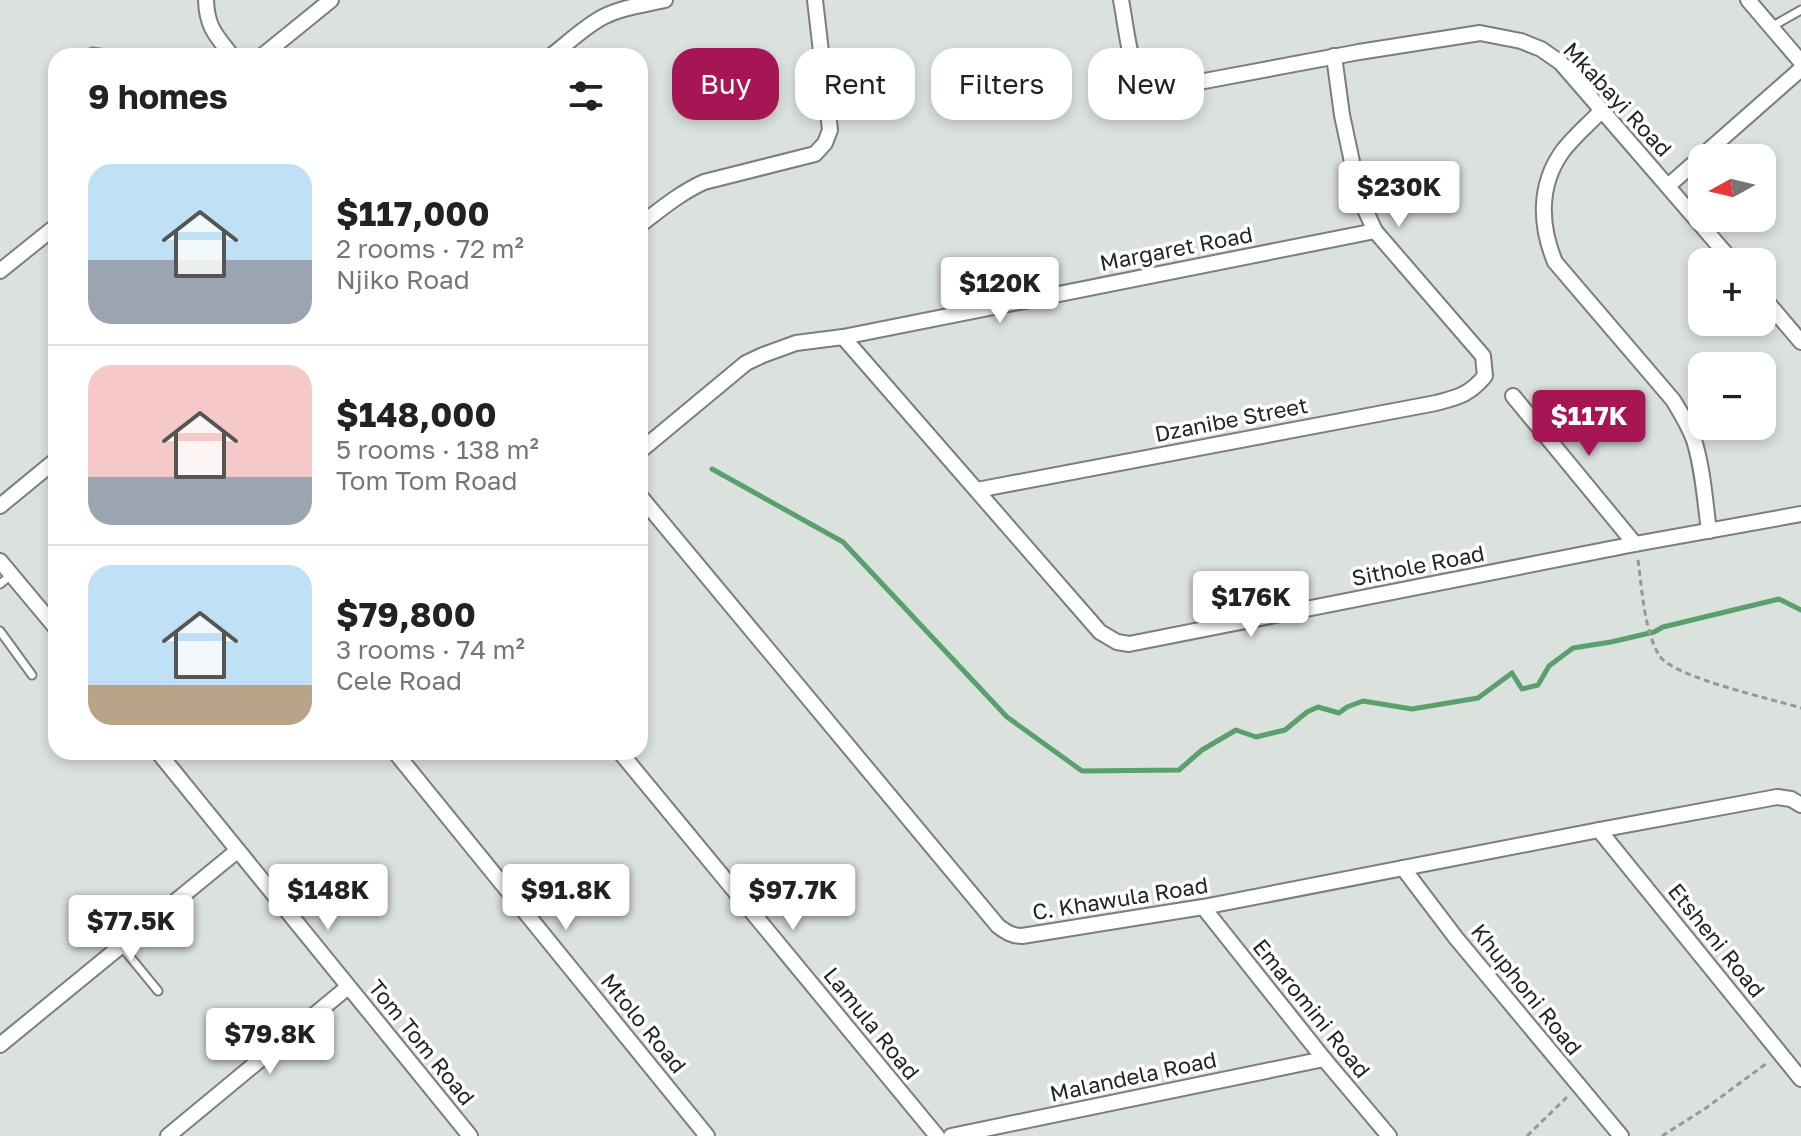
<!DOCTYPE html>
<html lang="en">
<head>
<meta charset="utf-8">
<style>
  :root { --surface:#fff; --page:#f6f6f6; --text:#222; --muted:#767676; --line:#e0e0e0; --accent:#a61655 }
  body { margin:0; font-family:"Golos Text",sans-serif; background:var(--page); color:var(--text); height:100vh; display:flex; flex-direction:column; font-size:30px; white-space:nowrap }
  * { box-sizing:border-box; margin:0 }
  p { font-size:26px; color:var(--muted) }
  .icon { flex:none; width:44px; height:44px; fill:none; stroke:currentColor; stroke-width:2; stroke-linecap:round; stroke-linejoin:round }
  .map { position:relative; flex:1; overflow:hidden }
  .details { position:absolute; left:48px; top:48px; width:600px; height:712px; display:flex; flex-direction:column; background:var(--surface); border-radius:24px; box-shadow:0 4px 12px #0003 }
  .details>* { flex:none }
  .guide { position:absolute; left:672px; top:48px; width:760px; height:72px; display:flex; gap:16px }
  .needle { width:52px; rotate:262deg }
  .buttons { position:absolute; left:1688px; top:144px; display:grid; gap:16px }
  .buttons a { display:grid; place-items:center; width:88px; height:88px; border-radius:16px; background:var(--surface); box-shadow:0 4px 12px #0003; font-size:40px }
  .price { position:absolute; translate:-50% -68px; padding:0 18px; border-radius:8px; background:#fff; color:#222; font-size:26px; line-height:52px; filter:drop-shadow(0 2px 4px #0008) }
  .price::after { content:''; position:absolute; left:50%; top:48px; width:24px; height:18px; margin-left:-12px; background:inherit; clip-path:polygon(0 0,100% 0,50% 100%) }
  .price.active { background:var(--accent); color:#fff }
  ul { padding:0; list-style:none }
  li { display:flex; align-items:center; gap:24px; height:200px; padding:0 40px }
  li+li { border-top:2px solid var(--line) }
  li span { display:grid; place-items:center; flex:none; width:224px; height:160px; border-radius:24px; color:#555 }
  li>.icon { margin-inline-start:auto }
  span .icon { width:96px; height:96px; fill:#fffc; stroke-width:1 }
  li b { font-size:34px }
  h2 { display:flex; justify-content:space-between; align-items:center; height:96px; padding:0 40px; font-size:34px }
  .tag { padding:0 28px; border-radius:24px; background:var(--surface); box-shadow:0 4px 12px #0003; font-size:28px; line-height:72px }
  .tag.active { background:var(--accent); color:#fff }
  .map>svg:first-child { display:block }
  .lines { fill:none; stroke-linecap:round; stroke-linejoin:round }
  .stream { stroke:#59a06e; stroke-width:5 }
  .lane-casing { stroke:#7a7f7b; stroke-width:11 }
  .street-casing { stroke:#7a7f7b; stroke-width:18 }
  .path { stroke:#949995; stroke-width:3; stroke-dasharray:6 4; stroke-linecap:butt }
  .lane { stroke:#fff; stroke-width:7 }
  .street { stroke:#fff; stroke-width:14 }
  .labels { text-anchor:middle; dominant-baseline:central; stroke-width:7; stroke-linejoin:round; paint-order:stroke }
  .street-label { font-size:22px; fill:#232524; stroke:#fff }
</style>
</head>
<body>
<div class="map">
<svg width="1801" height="1136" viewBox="0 0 1801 1136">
  <rect width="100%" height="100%" fill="#dbe1dc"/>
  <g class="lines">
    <polyline class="stream" points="712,469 843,542 1007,717 1082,771 1179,770 1202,750 1236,730 1256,737 1285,730 1307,712 1318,707 1339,713 1347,707 1363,701 1412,709 1478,698 1512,673 1522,689 1538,685 1549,666 1573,648 1611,642 1654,632 1663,627 1779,599 1801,610"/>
    <g class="lane-casing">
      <g id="lane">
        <polyline points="1771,27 1801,10"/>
        <polyline points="92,52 122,56"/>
        <polyline points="0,584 11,575"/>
        <polyline points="0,631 32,675"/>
        <polyline points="122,947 158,991"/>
      </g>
    </g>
    <g class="street-casing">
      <g id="street">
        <path d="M206 0C207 28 216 35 232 56"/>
        <path d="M1121 0C1125 19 1129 64 1140 78 1144 84 1150 87 1156 90L1359 52 1480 33 1521 41 1541 49 1561 63 1733 262"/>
        <polyline points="1748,0 1801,62"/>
        <polyline points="262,56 331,0"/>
        <path d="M551 56C568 43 584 27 603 17 622 7 644 5 665 0"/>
        <path d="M1602 110C1589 124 1573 137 1562 152 1538 186 1540 226 1555 262L1673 400C1681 413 1689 426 1694 440 1703 469 1705 501 1709 531"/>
        <polyline points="1668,186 1801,69"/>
        <path d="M640 225C661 209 680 193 704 182L815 154 825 143 830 130 815 0"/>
        <polyline points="0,271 56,226"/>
        <polyline points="1762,296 1801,342"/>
        <polyline points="843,337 1100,632 1117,642 1129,644 1635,544 1801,514"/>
        <polyline points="1513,396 1635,544"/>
        <polyline points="640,451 746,363 763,355 796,343 843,337 1375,231"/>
        <path d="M977 490 1436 403C1458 397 1469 395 1485 376L1483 356 1375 231 1363 205 1355 176 1342 115 1334 56"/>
        <path d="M640 496 998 926C1006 932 1012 936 1022 936L1203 907 1599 830 1777 797 1791 799 1801 805"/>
        <polyline points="0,506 56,460"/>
        <polyline points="0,561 56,628"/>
        <polyline points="158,752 470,1136"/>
        <polyline points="395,752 707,1136"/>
        <polyline points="620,752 937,1136"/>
        <polyline points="1599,830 1801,1079"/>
        <polyline points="1403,868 1456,938 1621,1136"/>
        <polyline points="1203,907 1324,1059 1389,1136"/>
        <polyline points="0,1045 237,851"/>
        <polyline points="168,1136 348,987"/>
        <polyline points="951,1136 1324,1059"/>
      </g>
    </g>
    <g class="path">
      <path d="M1638 560C1642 589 1644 630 1659 655 1671 677 1773 699 1801 708"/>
      <polyline points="1527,1136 1567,1097"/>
      <polyline points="1662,1136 1706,1108 1767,1063"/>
    </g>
    <use href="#lane" class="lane"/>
    <use href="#street" class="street"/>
  </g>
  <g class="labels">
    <g class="street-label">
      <text transform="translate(1618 99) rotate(47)">Mkabayi Road</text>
      <text transform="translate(1176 248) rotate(-11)">Margaret Road</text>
      <text transform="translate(1231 419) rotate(-11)">Dzanibe Street</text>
      <text transform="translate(1418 565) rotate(-11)">Sithole Road</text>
      <text transform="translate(1120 898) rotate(-9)">C. Khawula Road</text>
      <text transform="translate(1717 940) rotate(51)">Etsheni Road</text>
      <text transform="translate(1527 989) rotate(51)">Khuphoni Road</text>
      <text transform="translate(1312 1008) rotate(51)">Emaromini Road</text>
      <text transform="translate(644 1023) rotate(51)">Mtolo Road</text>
      <text transform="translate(872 1023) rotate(51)">Lamula Road</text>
      <text transform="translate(422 1042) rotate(51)">Tom Tom Road</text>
      <text transform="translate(1133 1076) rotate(-12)">Malandela Road</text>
    </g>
  </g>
</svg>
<div class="buttons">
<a><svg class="needle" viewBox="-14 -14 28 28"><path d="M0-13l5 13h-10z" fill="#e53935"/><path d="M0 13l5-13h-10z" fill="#767676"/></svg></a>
<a>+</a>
<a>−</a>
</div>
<b class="price" style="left:1399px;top:229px">$230K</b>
<b class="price" style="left:1000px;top:325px">$120K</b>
<b class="price active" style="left:1589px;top:458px">$117K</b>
<b class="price" style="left:1251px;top:639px">$176K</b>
<b class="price" style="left:328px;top:932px">$148K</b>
<b class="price" style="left:566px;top:932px">$91.8K</b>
<b class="price" style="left:793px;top:932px">$97.7K</b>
<b class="price" style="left:131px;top:963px">$77.5K</b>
<b class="price" style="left:270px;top:1076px">$79.8K</b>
<div class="guide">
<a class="tag active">Buy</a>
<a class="tag">Rent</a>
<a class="tag">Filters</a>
<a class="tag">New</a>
</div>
<section class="details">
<h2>9 homes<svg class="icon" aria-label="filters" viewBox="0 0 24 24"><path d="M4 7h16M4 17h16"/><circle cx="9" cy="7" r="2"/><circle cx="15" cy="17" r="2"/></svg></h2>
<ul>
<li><span style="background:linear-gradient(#bfe0f5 60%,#9aa5b1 0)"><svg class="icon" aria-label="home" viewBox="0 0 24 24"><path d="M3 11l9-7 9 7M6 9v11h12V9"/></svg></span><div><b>$117,000</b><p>2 rooms · 72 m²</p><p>Njiko Road</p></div></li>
<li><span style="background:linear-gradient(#f6c9c9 70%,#9aa5b1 0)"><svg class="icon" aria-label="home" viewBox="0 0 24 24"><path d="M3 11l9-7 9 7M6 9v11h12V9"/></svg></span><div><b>$148,000</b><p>5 rooms · 138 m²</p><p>Tom Tom Road</p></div></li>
<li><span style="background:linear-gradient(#bfe0f5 75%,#b9a48a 0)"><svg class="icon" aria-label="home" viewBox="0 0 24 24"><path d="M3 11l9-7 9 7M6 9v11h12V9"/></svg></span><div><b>$79,800</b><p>3 rooms · 74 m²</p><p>Cele Road</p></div></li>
</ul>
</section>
</div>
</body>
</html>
